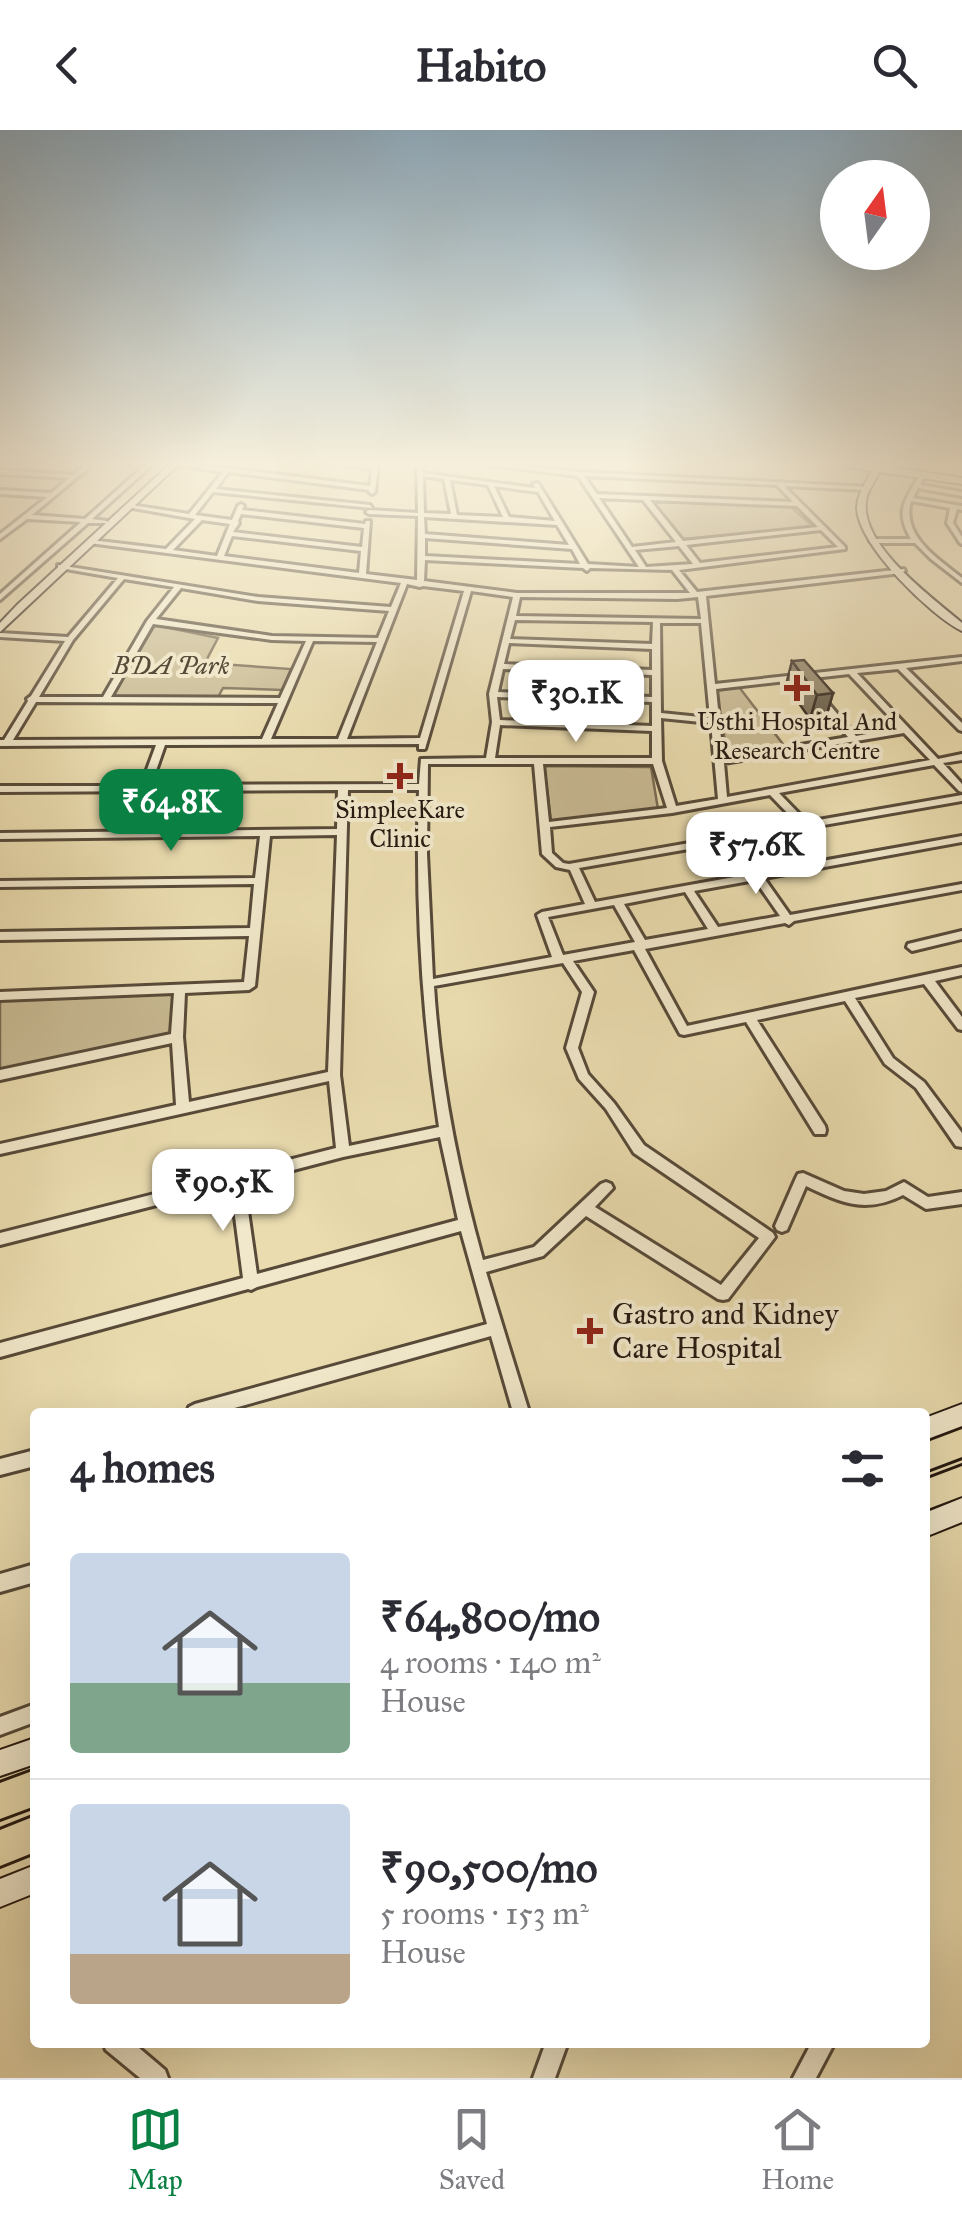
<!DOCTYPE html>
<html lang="en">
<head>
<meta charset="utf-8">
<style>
  :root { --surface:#fff; --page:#f2f2f3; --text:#2b2b33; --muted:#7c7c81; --line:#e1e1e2; --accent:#0b8043 }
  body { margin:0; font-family:"IM FELL Great Primer",serif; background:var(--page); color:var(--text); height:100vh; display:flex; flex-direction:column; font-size:38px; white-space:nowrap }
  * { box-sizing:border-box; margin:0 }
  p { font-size:32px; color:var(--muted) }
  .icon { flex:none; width:55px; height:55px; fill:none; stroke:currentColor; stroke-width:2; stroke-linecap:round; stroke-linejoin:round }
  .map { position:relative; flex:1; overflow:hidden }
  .sheet { position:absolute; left:30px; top:1278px; width:900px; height:640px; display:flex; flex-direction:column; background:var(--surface); border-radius:10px; box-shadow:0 10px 40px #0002 }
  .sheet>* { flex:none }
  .needle { width:65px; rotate:14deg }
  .controls { position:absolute; left:820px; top:30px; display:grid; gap:20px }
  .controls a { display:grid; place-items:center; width:110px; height:110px; border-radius:50%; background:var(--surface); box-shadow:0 10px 40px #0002; font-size:50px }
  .price { position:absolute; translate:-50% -85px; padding:0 22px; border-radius:20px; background:#fff; color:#222; font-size:32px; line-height:65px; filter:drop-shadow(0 2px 5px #0008) }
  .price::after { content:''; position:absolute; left:50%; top:60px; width:30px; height:22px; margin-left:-15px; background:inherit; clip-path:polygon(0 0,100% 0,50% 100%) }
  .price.on { background:var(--accent); color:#fff }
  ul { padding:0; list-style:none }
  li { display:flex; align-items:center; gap:30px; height:250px; padding:0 40px }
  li+li { border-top:2px solid var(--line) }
  li span { display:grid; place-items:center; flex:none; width:280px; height:200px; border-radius:10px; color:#555 }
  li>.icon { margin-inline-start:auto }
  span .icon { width:120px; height:120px; fill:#fffc; stroke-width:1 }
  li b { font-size:42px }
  h2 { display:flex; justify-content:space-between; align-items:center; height:120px; padding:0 40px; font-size:42px }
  header { display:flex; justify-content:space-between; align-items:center; height:130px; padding:0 40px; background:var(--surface); font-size:45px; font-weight:700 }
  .menu { display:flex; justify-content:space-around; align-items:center; height:140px; border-top:2px solid var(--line); background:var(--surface); font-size:28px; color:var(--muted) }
  .menu a { display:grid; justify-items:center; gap:5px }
  .menu .on { color:var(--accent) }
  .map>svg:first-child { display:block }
  .green { fill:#c9bb94; stroke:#786a53; stroke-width:2.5 }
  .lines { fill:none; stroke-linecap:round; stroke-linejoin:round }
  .street-casing { stroke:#574a39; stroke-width:6 }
  .secondary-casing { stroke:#261a12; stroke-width:4 }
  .highway-casing { stroke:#261a12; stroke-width:6 }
  .street { fill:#f1e8cb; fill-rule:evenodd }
  .secondary { fill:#f1e8cb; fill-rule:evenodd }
  .highway { fill:#eadcaf; fill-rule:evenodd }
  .wall { fill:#786d56; stroke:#261a12; stroke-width:2.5 }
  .shaded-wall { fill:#625946; stroke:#261a12; stroke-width:2.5 }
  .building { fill:#8c7f64; stroke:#261a12; stroke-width:2.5 }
  .poi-dot { fill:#8f2418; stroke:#f1e8cb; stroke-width:4 }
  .labels { text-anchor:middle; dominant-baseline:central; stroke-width:8; stroke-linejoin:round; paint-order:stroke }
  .far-park-label { font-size:25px; font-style:italic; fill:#574a39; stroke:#f1e8cb }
  .far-poi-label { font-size:25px; fill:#261a12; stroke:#f1e8cb }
  .poi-label { font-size:30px; fill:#261a12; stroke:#f1e8cb; text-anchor:start }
</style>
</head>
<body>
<header><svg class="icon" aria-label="back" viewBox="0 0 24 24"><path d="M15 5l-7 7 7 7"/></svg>Habito<svg class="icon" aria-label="search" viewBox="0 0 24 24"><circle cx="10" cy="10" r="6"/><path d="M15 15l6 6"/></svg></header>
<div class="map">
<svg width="962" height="1948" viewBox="0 0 962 1948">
  <rect width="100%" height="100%" fill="#eadcaf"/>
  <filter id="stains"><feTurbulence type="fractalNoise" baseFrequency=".002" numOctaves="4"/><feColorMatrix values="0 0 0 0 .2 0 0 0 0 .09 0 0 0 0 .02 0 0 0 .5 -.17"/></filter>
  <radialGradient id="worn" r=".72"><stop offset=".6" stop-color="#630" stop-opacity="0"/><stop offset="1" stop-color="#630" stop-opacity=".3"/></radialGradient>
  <g class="green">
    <polygon points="651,371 791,377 815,398 682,409"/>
    <polygon points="155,495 218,508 205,533 291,539 282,560 223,558 217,569 112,566"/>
    <polygon points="739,557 786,618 728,627 716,561"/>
    <polygon points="544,636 651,637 658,679 551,691"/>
    <polygon points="180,859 177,907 0,945 0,866"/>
  </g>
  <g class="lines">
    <g class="street-casing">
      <g id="street">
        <polygon points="85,335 92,335 32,385 85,389 145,335 152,335 92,389 107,391 107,393 88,393 0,470 0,464 81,392 27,389 0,409 0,404 47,367 0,364 0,360 51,363 69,348 0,344 0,340 73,345"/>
        <path d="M180 335 227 338 370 356 372 339 346 335H378L375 362 372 364 369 362V360L228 342 216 359 370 375 372 378 213 362 195 385 232 390 238 376 241 374 244 376 242 380 365 394 366 391H370L366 444 417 450 418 386 369 384 366 382 369 380 418 383 417 335H423V343L535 358 533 354 538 353 588 434 639 437 578 346 491 335H512L580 342 869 357 867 360 784 356 845 417V419L679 440 697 462 904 439 905 441 901 443 706 466 715 554 962 527V531L906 538 962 593V601L959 600 898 539 857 543 938 629 962 624V630L943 633 962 654V662L959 661 934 635 779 663 807 692 962 665V671L738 710 760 742 962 706V712L764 748 790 785 962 754V760L794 791 789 795 785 793 645 819 687 896 962 837V845L935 851 962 887V900L958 899 924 854 855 868 893 928 924 952 962 1003V1017L956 1016 916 958 885 934 845 871 757 890 825 996 826 1000 825 1004H815L746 892 684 905 680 904 634 820 573 831 594 862 578 918 588 944 614 973 644 1015 773 1103 775 1107 728 1169 723 1170 718 1169 586 1086 543 1126 486 1142 529 1282H513L491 1206 220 1282H187L189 1277 195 1274 487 1194 461 1101 257 1157 251 1160 248 1159 0 1227V1213L243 1148 231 1056 0 1115V1103L336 1018 329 951 0 1024V1014L176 975 172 913 0 950V940L171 904 174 863 0 870V862L244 852 249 806 0 810V802L250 798 254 754 0 757V751L255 748 260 706 0 709V703L337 699 338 660 0 662V656H141L156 615 0 616V610H4L28 571 27 569 31 566 65 511 0 507V503L68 507 118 448 60 438 58 437V435L258 467 391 477 401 453 89 413V411L91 410 166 419 195 389 133 378 131 375 189 384 223 342ZM423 346 444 349 451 384 424 383ZM584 346 777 355 793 372 597 364ZM450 350 488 355 503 387 457 385ZM494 356 538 362 555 391 509 387ZM599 368 643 370 676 412 632 417ZM650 370 797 376 818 397 683 411ZM241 384 364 398 362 417 233 402 239 393 238 391ZM424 387 557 395 569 415 425 404ZM202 390 230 394 217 426 173 420ZM821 400 838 417 700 433 686 415ZM232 406 361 421 359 443 224 426ZM425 408 572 419 580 434 425 426ZM679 416 693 434 646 437 635 420ZM425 430 583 438 587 441 590 438 672 440 690 463H517L424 451ZM124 449 174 457 147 491 103 567H39L73 510ZM407 454 420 457 423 456 464 461 420 608 347 609ZM181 458 258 471 389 481 378 508 272 506 156 489ZM471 461 513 467 489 564 492 592 486 628 421 629 419 654 151 655 165 615 419 614V619H425ZM520 467 677 469 698 467 701 489 516 486ZM515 490 653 492 652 514 510 509ZM660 493H701L710 588 661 583ZM153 494 272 510 306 511 280 568 111 567ZM313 511 377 512 338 609H271ZM509 513 652 519V540L504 534ZM503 539 652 545V567L498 562ZM849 544 900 598 856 606 823 567 820 566 816 569 848 607 723 628 716 559ZM497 567 652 572V596L500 590ZM36 572 278 573 262 609 13 610ZM661 588 711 593 718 669 676 676 662 631ZM500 595 652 601V628H495ZM904 603 930 630 727 667 724 633ZM428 634H534L542 724 556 737 570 740 585 774 542 782 537 785 552 827 433 849 427 724ZM543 634H653L667 678 549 692ZM348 660H419C415 773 422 886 439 997L349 1016 340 945ZM770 665 798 694 569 734 563 733 552 723 550 697 672 683ZM337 705 328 942 189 972 183 907 185 863 249 860 255 856 270 706ZM729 712 751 744 595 772 579 738ZM755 750 780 786 718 797 694 761ZM685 762 708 799 645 810 624 774ZM614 775 635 812 563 825 548 787ZM563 833 582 862 566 918 579 949 606 979 634 1023 759 1108 721 1155 595 1077 613 1058 611 1054 606 1052 601 1054 534 1117 483 1130C458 1041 440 950 434 856ZM440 1007 458 1090 257 1144 244 1053 343 1027Z"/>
        <path d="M920 344 925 345 920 355 962 362V366L918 358 913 368 962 376V380L957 379 953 393 962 407V414L960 413 947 393 950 378 911 371C901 406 938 429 962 448V453L931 429 915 413H873L870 411 873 409H911C894 380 906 370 920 344Z"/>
        <polygon points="962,801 962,809 912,821 907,817 908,814"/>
        <path d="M803 1043 844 1061 864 1064 886 1061 904 1052 928 1067 962 1062V1074L926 1079 903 1065C865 1084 842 1073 806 1056L787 1100 782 1102 777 1100 775 1096 796 1048 798 1044Z"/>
        <polygon points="35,1320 35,1336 0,1345 0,1329"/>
        <polygon points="35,1434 35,1452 0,1462 0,1444"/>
        <polygon points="35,1574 35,1592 0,1605 0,1587"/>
        <polygon points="103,1912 132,1912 165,1940 168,1948 140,1948 106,1920"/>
        <polygon points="546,1912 568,1912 555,1948 533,1948"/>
        <polygon points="812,1912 835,1912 816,1948 793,1948"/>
      </g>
    </g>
    <g class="secondary-casing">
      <g id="secondary">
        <polygon points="169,335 178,335 0,502 0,493 17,475"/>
        <path d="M838 335H878L962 348V354L879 342C875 352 867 361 866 371 860 416 932 467 962 493V501C930 485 858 415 857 378 857 364 866 354 871 341Z"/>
        <polygon points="962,1274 962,1296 925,1310 925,1288"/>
        <polygon points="962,1368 962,1392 925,1407 925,1383"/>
        <polygon points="35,1608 35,1634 0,1646 0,1620"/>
        <polygon points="35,1735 35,1763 0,1777 0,1749"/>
      </g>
    </g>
    <g class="highway-casing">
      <g id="highway">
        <polygon points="962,1299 962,1327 925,1341 925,1313"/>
        <polygon points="962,1336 962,1366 925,1380 925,1350"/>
        <polygon points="35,1640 35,1676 0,1689 0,1653"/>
        <polygon points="35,1686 35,1722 0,1736 0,1700"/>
      </g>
    </g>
    <use href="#street" class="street"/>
    <use href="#secondary" class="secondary"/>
    <use href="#highway" class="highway"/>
  </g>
  <polygon class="wall" points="792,531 833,563 826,587 810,589 786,555"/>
  <polygon class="shaded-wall" points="833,563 826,587 810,589 817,565"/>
  <polygon class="building" points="804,530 833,563 817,565 792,531"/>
  <linearGradient id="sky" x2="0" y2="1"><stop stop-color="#8eaabc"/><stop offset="0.55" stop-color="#f6efdb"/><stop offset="1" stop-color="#f6efdb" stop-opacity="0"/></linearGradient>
  <rect width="962" height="608" fill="url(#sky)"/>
  <g class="poi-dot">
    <path d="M792 543h10v10h10v10h-10v10h-10v-10h-10v-10h10z"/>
    <path d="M395 631h10v10h10v10h-10v10h-10v-10h-10v-10h10z"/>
    <path d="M585 1186h10v10h10v10h-10v10h-10v-10h-10v-10h10z"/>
  </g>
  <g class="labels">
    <g class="far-park-label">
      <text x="171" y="535">BDA Park</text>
    </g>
    <g class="far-poi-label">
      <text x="797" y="591">Usthi Hospital And<tspan x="797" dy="29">Research Centre</tspan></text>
      <text x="400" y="679">SimpleeKare<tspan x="400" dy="29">Clinic</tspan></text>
    </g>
    <g class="poi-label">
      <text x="612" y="1184">Gastro and Kidney<tspan x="612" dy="34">Care Hospital</tspan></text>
    </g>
  </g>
  <rect width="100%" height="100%" filter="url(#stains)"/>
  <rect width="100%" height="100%" fill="url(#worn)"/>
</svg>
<div class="controls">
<a><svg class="needle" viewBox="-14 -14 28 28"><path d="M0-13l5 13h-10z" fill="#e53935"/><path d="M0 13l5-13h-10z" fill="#7c7c81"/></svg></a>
</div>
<b class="price" style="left:576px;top:615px">₹30.1K</b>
<b class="price on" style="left:171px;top:724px">₹64.8K</b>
<b class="price" style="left:756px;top:767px">₹57.6K</b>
<b class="price" style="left:223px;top:1104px">₹90.5K</b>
<section class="sheet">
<h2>4 homes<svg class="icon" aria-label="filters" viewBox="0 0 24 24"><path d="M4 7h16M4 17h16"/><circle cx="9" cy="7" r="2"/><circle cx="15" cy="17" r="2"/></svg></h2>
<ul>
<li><span style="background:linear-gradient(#c9d6e8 65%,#7fa58c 0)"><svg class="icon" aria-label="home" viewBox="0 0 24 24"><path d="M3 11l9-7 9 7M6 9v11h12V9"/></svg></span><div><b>₹64,800/mo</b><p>4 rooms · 140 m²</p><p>House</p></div></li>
<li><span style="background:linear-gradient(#c9d6e8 75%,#b9a48a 0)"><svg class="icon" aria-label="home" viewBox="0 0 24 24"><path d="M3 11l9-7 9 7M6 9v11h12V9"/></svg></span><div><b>₹90,500/mo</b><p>5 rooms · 153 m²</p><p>House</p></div></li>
</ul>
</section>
</div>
<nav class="menu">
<a class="on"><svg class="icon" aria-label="map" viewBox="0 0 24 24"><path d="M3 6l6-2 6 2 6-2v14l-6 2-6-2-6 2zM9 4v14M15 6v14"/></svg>Map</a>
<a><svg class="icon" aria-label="saved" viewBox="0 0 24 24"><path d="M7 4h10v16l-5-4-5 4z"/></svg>Saved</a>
<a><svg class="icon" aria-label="home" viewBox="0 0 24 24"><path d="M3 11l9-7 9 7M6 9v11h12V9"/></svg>Home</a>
</nav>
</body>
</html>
